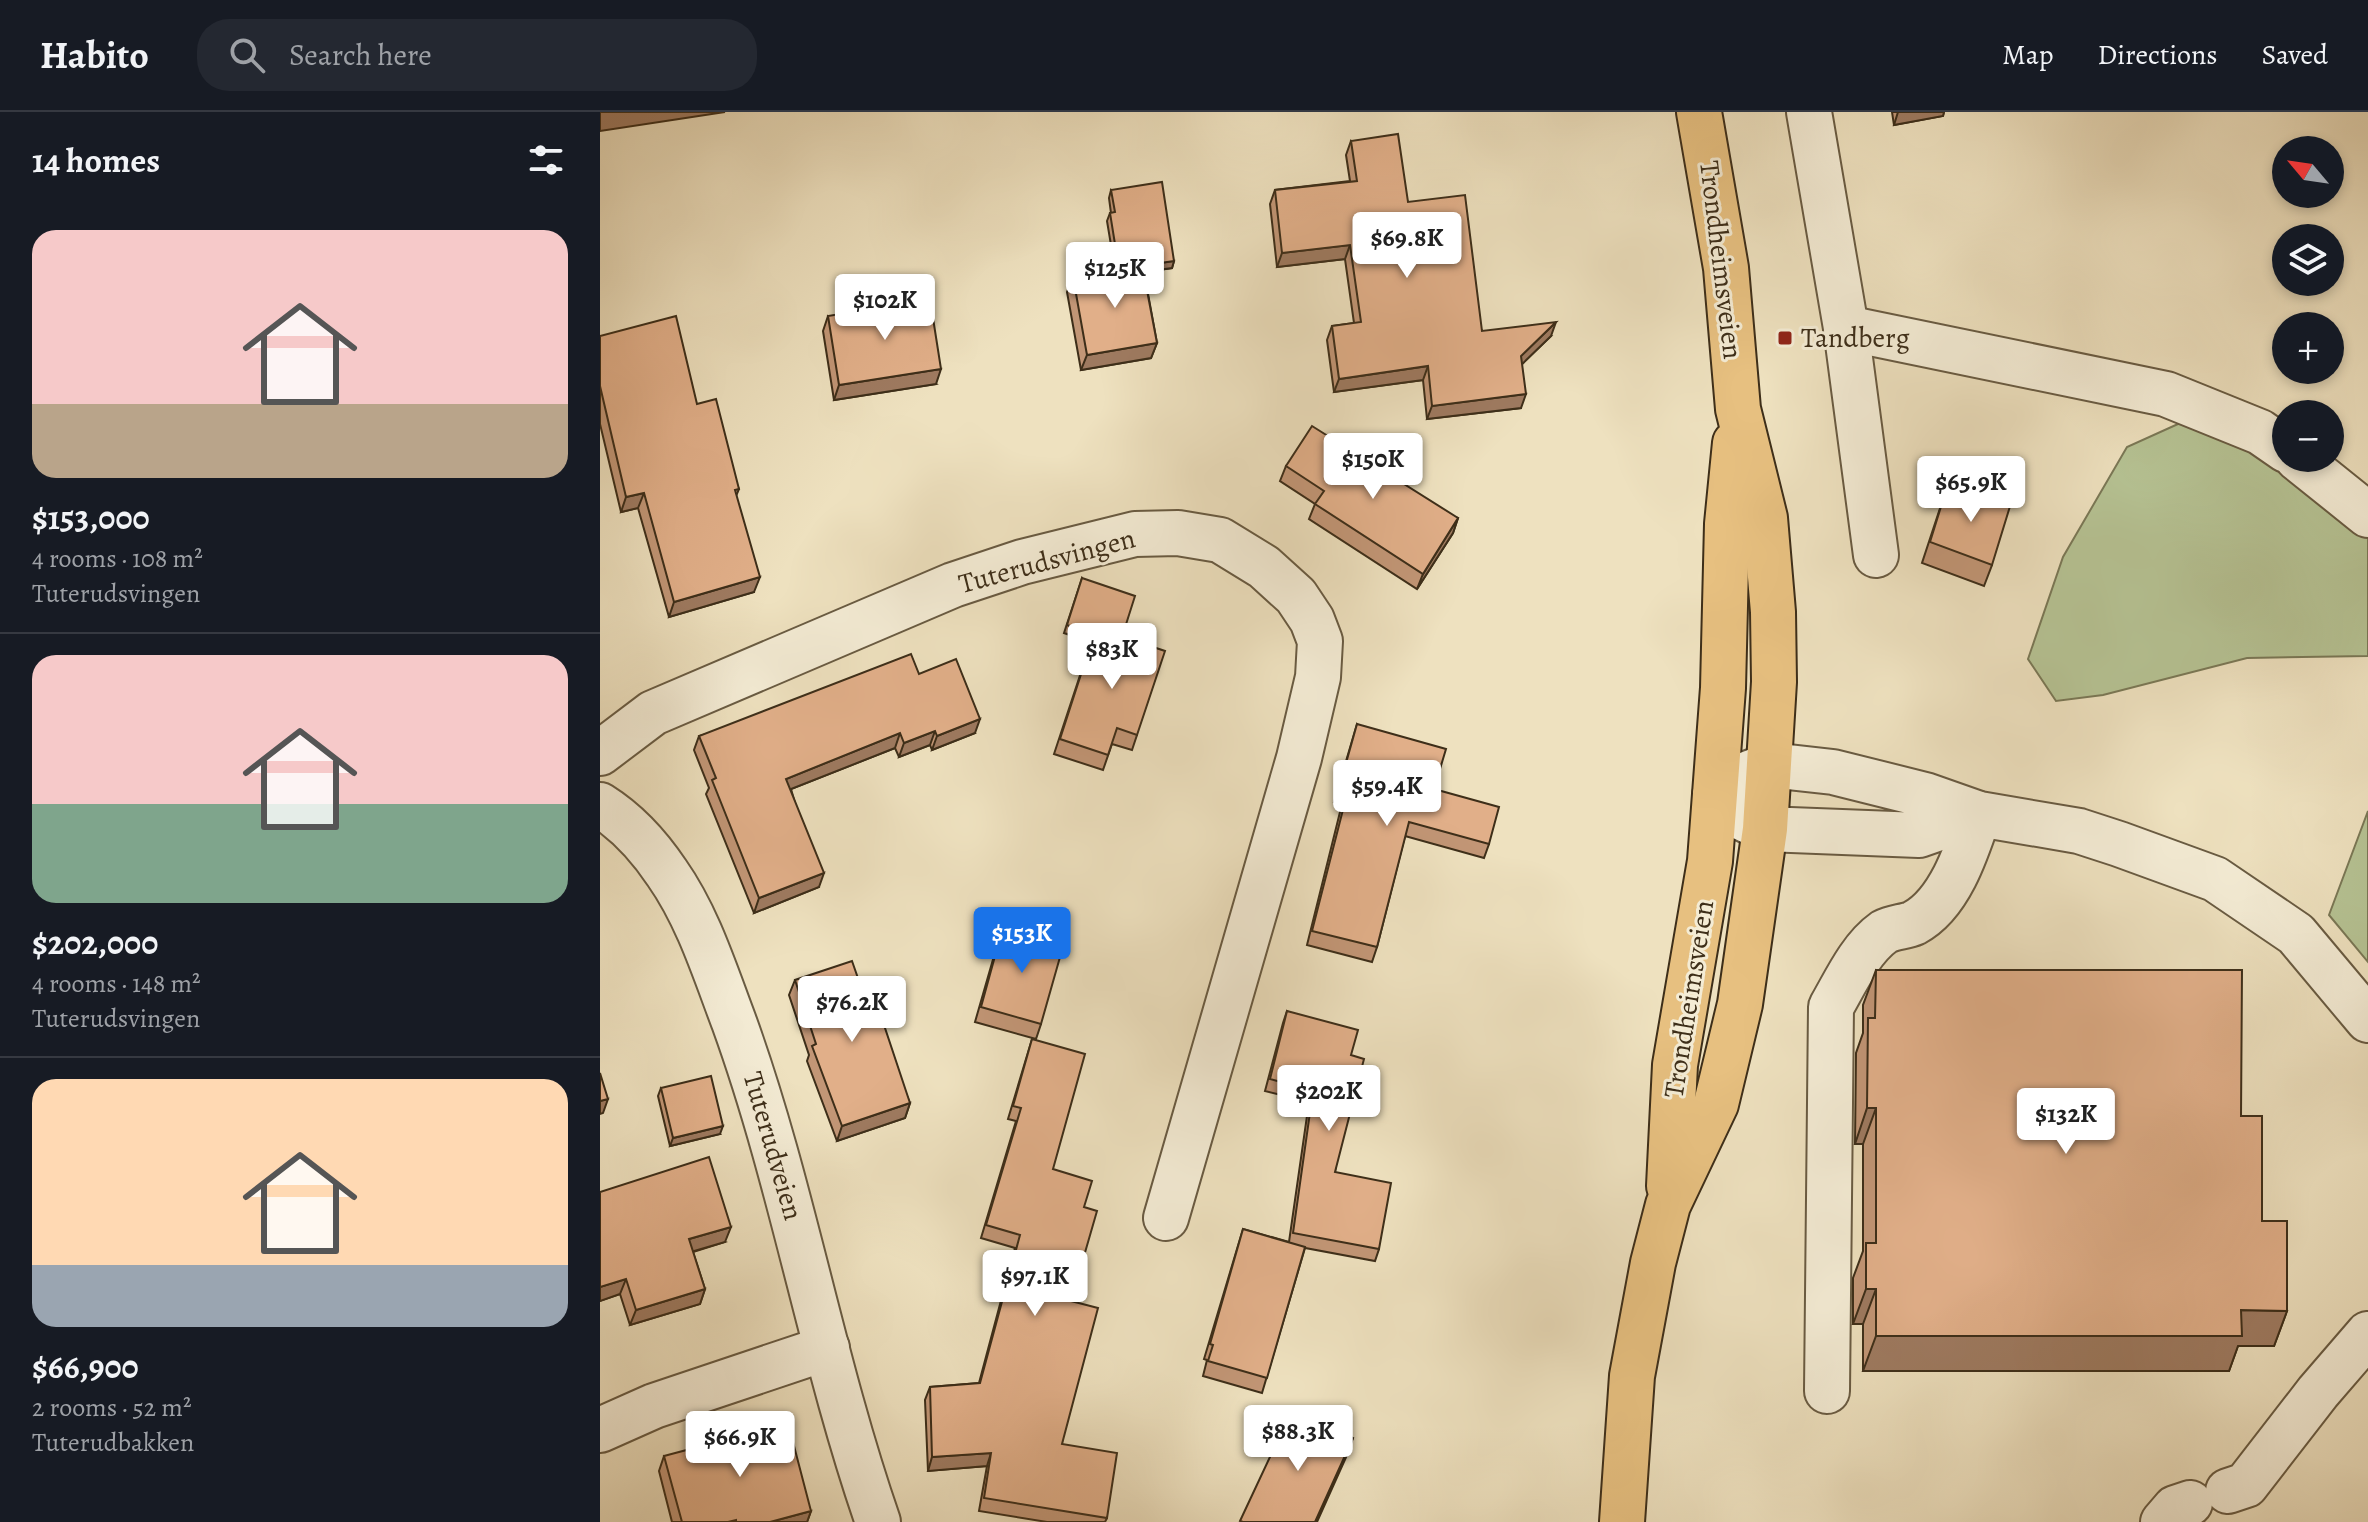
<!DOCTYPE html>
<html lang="en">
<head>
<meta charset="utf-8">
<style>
  :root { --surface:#171b24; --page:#242831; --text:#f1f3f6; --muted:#9ea1a6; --line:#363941; --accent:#1a73e8 }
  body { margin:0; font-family:Alegreya,serif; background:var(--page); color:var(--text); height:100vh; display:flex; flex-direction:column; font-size:30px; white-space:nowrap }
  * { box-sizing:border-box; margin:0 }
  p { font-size:26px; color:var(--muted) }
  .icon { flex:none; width:44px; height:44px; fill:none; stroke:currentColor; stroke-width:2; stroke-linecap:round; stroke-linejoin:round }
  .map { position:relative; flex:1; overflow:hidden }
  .panel { display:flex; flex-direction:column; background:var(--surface); width:600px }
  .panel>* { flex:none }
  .needle { width:52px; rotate:299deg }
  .buttons { position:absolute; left:1672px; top:24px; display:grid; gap:16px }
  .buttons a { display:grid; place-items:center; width:72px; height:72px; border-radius:50%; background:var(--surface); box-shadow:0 4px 12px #0003; font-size:40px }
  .price { position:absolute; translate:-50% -68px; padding:0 18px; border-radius:8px; background:#fff; color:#222; font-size:26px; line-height:52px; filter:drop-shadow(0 2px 4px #0008) }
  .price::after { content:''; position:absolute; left:50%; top:48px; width:24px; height:18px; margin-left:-12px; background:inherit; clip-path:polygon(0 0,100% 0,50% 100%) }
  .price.on { background:var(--accent); color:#fff }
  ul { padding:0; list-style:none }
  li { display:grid; align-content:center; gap:16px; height:424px; padding:0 32px }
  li+li { border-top:2px solid var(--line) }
  li span { display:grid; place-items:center; height:248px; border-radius:24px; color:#555 }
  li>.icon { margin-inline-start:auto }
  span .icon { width:144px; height:144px; fill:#fffc; stroke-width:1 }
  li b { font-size:34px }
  h2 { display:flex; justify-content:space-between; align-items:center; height:96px; padding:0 32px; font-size:34px }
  header { display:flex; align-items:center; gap:48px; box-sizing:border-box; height:112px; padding:0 40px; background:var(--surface); border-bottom:2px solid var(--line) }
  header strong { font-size:38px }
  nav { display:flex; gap:44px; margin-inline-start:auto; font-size:28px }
  .search { width:560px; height:72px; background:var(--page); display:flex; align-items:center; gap:20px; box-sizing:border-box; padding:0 28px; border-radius:32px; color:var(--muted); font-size:30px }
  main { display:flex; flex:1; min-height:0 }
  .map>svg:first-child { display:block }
  .green { fill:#b6c394; stroke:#7a7856; stroke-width:2 }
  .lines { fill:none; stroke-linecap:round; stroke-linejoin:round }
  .minor-casing { stroke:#695b42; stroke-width:48 }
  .major-casing { stroke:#3d2e19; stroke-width:48 }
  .minor { stroke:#f4ecd5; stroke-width:44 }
  .major { stroke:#e7c080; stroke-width:44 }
  .wall { fill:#c29676; stroke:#3d2e19; stroke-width:2 }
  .shaded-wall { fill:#9e7a60; stroke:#3d2e19; stroke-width:2 }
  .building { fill:#e1af89; stroke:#3d2e19; stroke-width:2 }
  .poi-dot { fill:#8f2418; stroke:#f4ecd5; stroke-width:3 }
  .labels { text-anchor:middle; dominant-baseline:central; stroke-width:6; stroke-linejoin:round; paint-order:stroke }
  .street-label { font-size:28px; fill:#3d2e19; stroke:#f4ecd5 }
  .poi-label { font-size:28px; fill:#3d2e19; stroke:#f4ecd5; text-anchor:start }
</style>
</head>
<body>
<header>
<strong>Habito</strong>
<div class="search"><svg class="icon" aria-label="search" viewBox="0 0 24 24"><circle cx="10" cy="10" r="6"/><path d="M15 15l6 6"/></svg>Search here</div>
<nav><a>Map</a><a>Directions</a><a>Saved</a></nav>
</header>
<main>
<section class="panel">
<h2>14 homes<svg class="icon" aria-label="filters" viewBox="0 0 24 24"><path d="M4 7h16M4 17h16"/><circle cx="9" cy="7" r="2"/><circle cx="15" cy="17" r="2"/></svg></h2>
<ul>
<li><span style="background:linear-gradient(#f6c9c9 70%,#b9a48a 0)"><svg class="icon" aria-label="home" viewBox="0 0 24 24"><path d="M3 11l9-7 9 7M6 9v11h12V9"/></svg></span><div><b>$153,000</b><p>4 rooms · 108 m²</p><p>Tuterudsvingen</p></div></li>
<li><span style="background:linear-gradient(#f6c9c9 60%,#7fa58c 0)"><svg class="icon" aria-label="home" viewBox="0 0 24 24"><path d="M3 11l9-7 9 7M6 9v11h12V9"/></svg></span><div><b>$202,000</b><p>4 rooms · 148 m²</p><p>Tuterudsvingen</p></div></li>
<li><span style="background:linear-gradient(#ffd9b3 75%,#9aa5b1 0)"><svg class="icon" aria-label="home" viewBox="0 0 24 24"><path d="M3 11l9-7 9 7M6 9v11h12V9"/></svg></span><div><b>$66,900</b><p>2 rooms · 52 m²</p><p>Tuterudbakken</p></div></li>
</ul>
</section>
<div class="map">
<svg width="1768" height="1410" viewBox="0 0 1768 1410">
  <rect width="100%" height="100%" fill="#eee1bf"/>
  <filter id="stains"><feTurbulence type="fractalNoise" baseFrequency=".0025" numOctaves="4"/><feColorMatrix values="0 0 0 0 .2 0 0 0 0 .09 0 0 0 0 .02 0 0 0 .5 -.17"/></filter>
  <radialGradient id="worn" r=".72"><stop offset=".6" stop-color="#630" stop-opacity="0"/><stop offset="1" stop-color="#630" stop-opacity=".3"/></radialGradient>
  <g class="green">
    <polygon points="1609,298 1768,404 1768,544 1647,546 1503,583 1456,589 1428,547 1463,445 1527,335"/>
    <polygon points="1768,699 1768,850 1729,803"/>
  </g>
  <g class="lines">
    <g class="minor-casing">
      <g id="minor">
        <polyline points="1209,0 1246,216 1276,443"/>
        <polyline points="1246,216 1566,282 1660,320 1686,338"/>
        <polyline points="1697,346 1768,403"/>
        <polyline points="0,641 53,601 353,473 422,450 535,422 578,421 620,428 664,455 696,484 712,508 720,529 718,565 699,646 566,1106"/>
        <path d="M0 693C27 710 49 734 67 761 98 805 115 860 134 910 193 1073 221 1246 278 1410"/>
        <polyline points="1379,702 1319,723 1165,717 1140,705 1115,683 1144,663 1170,653 1233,660 1325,683 1379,702 1479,719 1519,732 1615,767 1696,822 1768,908"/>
        <path d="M1227 1279 1231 895C1245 871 1260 837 1284 820 1293 815 1305 815 1314 811 1350 792 1367 738 1379 702"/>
        <polyline points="0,1318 54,1294 227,1236"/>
        <polyline points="1628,1379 1646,1373 1718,1280 1768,1222"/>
        <polyline points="1563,1410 1575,1396 1590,1391"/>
      </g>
    </g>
    <g class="major-casing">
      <g id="major">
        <polyline points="1069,1074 1075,953 1110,749 1123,576 1127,412 1135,331"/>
        <polyline points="1022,1410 1032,1264 1053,1151 1068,1093 1116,992 1140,892 1165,717 1174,570 1173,500 1165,406 1138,297 1126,156 1099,0"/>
      </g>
    </g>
    <use href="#minor" class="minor"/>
    <use href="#major" class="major"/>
  </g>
  <g class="wall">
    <polygon points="1292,0 1344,0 1343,4 1294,13"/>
    <polygon points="751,29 808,90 882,219 951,224 922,252 921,296 827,307 823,268 734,280 727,228 732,214 754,211 745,147 677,155 670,92 675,78 750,69 746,43"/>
    <polygon points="511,78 574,149 572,156 544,160 557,231 551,246 481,258 467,180 473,165 515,157 507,109 510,101 511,101 509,86"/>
    <polygon points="228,204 336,272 234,288 223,219"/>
    <polygon points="0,224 97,292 139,377 136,384 154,480 69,505 38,396 21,400 0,312"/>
    <polygon points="686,354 858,406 853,421 817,477 709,407 715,392 680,369"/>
    <polygon points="1348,372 1392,453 1384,474 1322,451"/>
    <polygon points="482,466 522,525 537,623 532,638 512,632 503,658 454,642 491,530 464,521"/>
    <polygon points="319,562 375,621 332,638 330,633 299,645 295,636 191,677 219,775 154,801 106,682 109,676 94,638 99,624"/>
    <polygon points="757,612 834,677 889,732 884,746 805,724 777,835 772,850 707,833 742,692 734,690"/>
    <polygon points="403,815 441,912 436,927 375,910 398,830"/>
    <polygon points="1276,858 1641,1004 1662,1109 1687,1199 1674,1234 1638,1234 1629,1259 1263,1259 1263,1212 1253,1212 1253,1166 1263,1139 1263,1032 1255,1032 1256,941 1263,921 1263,893"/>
    <polygon points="195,868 260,872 310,991 305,1006 237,1029 207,949 209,943 189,883"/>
    <polygon points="687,899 751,943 735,1060 779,1137 775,1149 705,1136 662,1281 603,1264 607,1248 604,1247 643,1117 689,1130 709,990 665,979 683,911"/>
    <polygon points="432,927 453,1057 484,1095 471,1189 462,1332 507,1406 505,1410 447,1410 379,1399 387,1354 328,1359 325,1288 330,1275 379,1271 415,1136 381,1126 416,1009 408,1007"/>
    <polygon points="61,976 120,1022 70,1034 58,984"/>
    <polygon points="0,1080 125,1130 93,1140 105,1177 100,1192 30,1213 20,1182 0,1189"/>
    <polygon points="64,1344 211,1399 207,1410 72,1410 59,1359"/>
  </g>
  <g class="shaded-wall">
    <polygon points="0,0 125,0 0,19"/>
    <polygon points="1298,0 1344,0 1343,4 1294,13"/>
    <polygon points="750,133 745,147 677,155 682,141"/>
    <polygon points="574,149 572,156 516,164 519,157"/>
    <polygon points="956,210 951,224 916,258 921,244"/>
    <polygon points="557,231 551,246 481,258 487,243"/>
    <polygon points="828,254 823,268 734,280 739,267"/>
    <polygon points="341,257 336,272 234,288 239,273"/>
    <polygon points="926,282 921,296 827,307 832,294"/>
    <polygon points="44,381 38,396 21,400 26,385"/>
    <polygon points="858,406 853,421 817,477 823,462"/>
    <polygon points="160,465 154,480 69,505 74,490"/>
    <polygon points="380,607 375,621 332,638 337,624"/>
    <polygon points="335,619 330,633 299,645 304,631"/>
    <polygon points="300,621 295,636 181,681 186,667"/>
    <polygon points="224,761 219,775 154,801 159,786"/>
    <polygon points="8,987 3,1001 0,1002 0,989"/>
    <polygon points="310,991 305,1006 237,1029 242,1014"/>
    <polygon points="1267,996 1276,996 1263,1032 1255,1032"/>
    <polygon points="123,1014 120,1022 70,1034 73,1026"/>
    <polygon points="131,1115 125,1130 84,1142 89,1127"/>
    <polygon points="26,1167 20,1182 0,1189 0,1175"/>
    <polygon points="105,1177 100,1192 30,1213 36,1198"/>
    <polygon points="1266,1177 1276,1177 1263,1212 1253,1212"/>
    <polygon points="1641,1198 1687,1199 1674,1234 1638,1234 1629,1259 1263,1259 1276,1224"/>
    <polygon points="753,1326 748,1341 717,1410 715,1410"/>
    <polygon points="391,1341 387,1354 328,1359 332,1345"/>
    <polygon points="211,1399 207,1410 170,1410"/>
  </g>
  <g class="building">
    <polygon points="798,22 808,90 865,83 882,219 956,210 921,244 926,282 832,294 828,254 739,267 732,214 761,210 750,133 682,141 675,78 757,69 751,29"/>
    <polygon points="562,70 574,149 519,157 510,101 515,100 511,78"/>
    <polygon points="542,152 557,231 487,243 473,165"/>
    <polygon points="330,187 341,257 239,273 228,204"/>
    <polygon points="76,204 97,292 116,287 139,377 135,378 160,465 74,490 44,381 26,385 0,274 0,224"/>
    <polygon points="712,314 858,406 823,462 715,392 724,379 686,354"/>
    <polygon points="1348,372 1411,391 1392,453 1330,430"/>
    <polygon points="482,466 535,484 522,525 496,516 494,522 467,513"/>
    <polygon points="496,516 565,539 537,623 517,616 508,643 460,627"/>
    <polygon points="311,542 319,562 356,547 380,607 337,624 335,619 304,631 300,621 186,667 224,761 159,786 112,668 116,666 99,624"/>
    <polygon points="757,612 846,637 834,677 899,695 889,732 809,710 777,835 712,819 748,678 739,676"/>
    <polygon points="403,815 464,831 441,912 381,895"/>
    <polygon points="252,849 260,872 269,868 310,991 242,1014 212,934 216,932 195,868"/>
    <polygon points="1276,858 1642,858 1641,1004 1662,1004 1662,1109 1687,1109 1687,1199 1641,1198 1642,1224 1276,1224 1276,1177 1266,1177 1266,1131 1276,1131 1276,996 1267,996 1268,906 1275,906"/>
    <polygon points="687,899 758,918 751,943 764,947 735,1060 791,1071 779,1137 693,1121 713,979 670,967"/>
    <polygon points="432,927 485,942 453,1057 492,1069 484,1095 497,1099 471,1189 498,1196 462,1332 517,1341 507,1406 384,1386 391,1341 332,1345 330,1275 380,1271 420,1123 386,1113 421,996 413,994"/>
    <polygon points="0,961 8,987 0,989"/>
    <polygon points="111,964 123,1014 73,1026 61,976"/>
    <polygon points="109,1045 131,1115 89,1127 105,1177 36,1198 26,1167 0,1175 0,1080"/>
    <polygon points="643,1117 705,1135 667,1266 608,1249 613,1233 610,1232"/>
    <polygon points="692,1298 753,1326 715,1410 643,1410 640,1409"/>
    <polygon points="188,1311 211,1399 170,1410 136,1410 136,1408 128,1410 82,1410 64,1344"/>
  </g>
  <rect class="poi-dot" x="1177" y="218" width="16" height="16" rx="4"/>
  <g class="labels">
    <g class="street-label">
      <text transform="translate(1121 148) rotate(83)">Trondheimsveien</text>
      <text transform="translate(447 449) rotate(-15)">Tuterudsvingen</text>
      <text transform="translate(1089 887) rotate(-81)">Trondheimsveien</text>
      <text transform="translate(173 1034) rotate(74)">Tuterudveien</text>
    </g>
    <g class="poi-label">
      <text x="1201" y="226">Tandberg</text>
    </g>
  </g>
  <rect width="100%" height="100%" filter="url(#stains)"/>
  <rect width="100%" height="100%" fill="url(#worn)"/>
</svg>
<div class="buttons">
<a><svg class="needle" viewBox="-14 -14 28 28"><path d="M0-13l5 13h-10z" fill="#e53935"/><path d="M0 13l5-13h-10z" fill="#9ea1a6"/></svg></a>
<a><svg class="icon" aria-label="layers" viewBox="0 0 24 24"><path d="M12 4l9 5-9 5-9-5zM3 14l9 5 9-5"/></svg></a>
<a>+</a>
<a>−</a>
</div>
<b class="price" style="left:807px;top:168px">$69.8K</b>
<b class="price" style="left:515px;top:198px">$125K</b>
<b class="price" style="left:285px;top:230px">$102K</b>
<b class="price" style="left:773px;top:389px">$150K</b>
<b class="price" style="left:1371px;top:412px">$65.9K</b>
<b class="price" style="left:512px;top:579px">$83K</b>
<b class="price" style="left:787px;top:716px">$59.4K</b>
<b class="price on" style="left:422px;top:863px">$153K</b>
<b class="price" style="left:252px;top:932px">$76.2K</b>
<b class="price" style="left:729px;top:1021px">$202K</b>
<b class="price" style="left:1466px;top:1044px">$132K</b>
<b class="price" style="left:435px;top:1206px">$97.1K</b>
<b class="price" style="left:698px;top:1361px">$88.3K</b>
<b class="price" style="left:140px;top:1367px">$66.9K</b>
</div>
</main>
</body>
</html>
